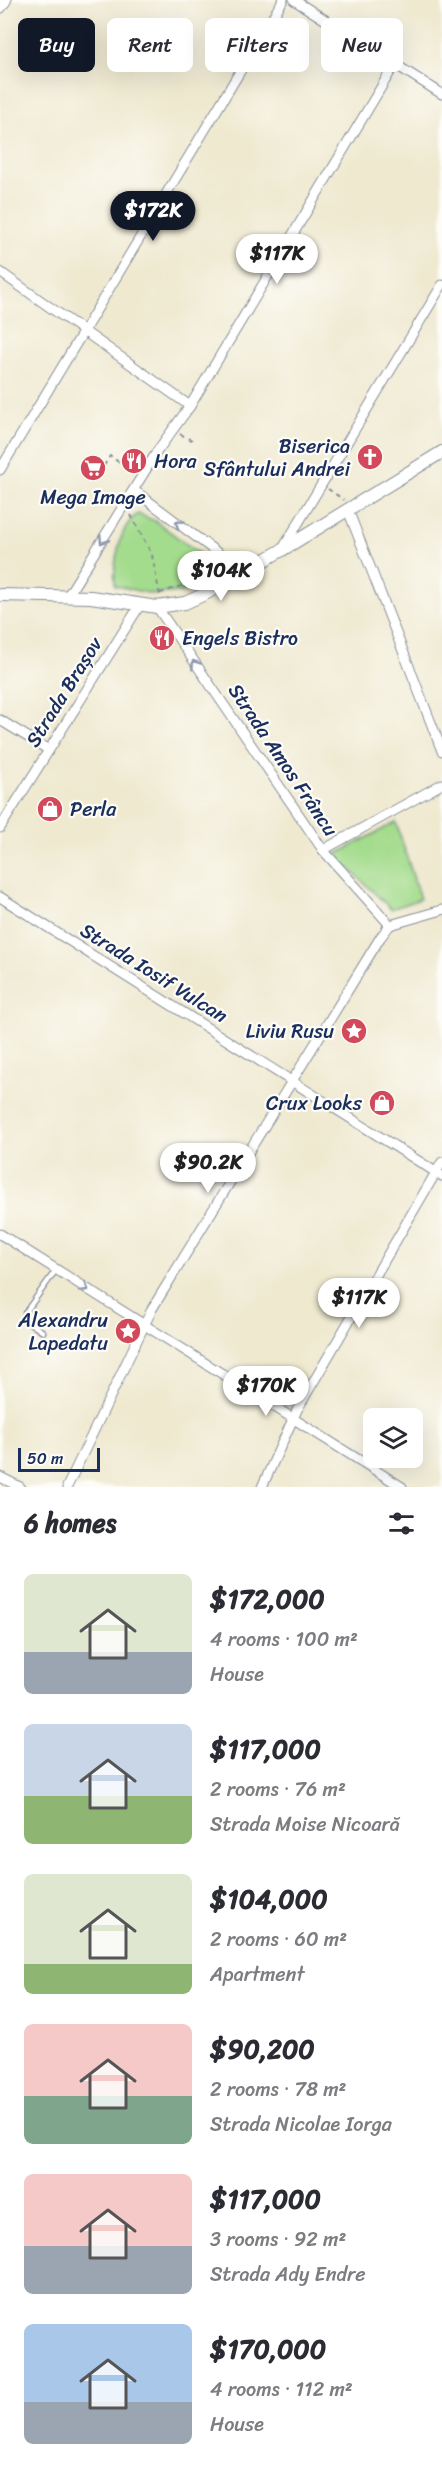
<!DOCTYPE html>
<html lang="en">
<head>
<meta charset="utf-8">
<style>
  :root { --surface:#fff; --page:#f2f2f3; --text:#2b2b33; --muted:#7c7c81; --accent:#111827 }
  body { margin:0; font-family:Sriracha,sans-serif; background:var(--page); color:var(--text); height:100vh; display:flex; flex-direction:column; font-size:22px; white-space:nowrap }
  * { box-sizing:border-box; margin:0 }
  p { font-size:20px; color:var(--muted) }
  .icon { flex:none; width:33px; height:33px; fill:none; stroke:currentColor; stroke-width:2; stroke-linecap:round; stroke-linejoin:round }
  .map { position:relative; height:1487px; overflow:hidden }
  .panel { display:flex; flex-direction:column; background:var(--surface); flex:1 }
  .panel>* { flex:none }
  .top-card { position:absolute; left:18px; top:18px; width:406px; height:54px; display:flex; gap:12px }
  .tools { position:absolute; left:363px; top:1408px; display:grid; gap:12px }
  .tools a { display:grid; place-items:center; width:60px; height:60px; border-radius:9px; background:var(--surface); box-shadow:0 6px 24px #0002; font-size:30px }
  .scale { position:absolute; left:18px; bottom:15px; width:82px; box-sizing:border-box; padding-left:6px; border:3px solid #1b2f5e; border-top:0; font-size:16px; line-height:21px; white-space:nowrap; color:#1b2f5e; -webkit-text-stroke:4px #fdfcf7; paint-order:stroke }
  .price { position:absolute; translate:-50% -51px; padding:0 14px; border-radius:21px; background:#fff; color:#222; font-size:20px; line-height:39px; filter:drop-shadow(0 2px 3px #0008) }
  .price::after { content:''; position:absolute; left:50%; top:36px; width:18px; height:14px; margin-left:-9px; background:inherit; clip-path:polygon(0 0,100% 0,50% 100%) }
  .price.current { background:var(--accent); color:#fff }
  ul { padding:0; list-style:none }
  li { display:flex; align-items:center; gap:18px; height:150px; padding:0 24px }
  li span { display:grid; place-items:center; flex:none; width:168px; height:120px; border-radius:9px; color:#555 }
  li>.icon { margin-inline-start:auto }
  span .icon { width:72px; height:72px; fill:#fffc; stroke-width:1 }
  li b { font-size:26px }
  h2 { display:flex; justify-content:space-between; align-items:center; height:72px; padding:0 24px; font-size:26px }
  .pill { padding:0 21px; border-radius:9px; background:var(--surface); box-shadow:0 6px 24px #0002; font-size:21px; line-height:54px }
  .pill.current { background:var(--accent); color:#fff }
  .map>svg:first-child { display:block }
  .green { fill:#a4dc8d; stroke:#608676; stroke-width:1.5 }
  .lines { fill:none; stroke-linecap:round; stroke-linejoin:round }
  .service-casing { stroke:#858c97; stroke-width:7 }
  .minor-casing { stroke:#858c97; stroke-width:11 }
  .secondary-casing { stroke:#858c97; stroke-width:14 }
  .path { stroke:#858c97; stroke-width:2; stroke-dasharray:4.5 4.5; stroke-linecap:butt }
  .service { stroke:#fff; stroke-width:4.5 }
  .minor { stroke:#fff; stroke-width:9 }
  .secondary { stroke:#fff; stroke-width:12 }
  .oneway { stroke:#8d97ae }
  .labels { text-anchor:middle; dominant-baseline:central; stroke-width:4.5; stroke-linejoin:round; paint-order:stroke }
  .poi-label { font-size:20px; fill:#1b2f5e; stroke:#fdfcf7; text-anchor:end }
  .street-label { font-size:20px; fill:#1b2f5e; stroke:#fdfcf7 }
</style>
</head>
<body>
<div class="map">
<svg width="442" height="1487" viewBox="0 0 442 1487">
  <rect width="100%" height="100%" fill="#fdfcf7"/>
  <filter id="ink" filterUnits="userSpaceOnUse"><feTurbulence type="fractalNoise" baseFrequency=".0167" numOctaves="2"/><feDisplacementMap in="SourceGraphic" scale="12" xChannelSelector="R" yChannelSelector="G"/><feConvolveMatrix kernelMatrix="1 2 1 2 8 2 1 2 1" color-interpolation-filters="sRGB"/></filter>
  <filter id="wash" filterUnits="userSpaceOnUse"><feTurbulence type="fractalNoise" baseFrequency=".008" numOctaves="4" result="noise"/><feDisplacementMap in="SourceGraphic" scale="24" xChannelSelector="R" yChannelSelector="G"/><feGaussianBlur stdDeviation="1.35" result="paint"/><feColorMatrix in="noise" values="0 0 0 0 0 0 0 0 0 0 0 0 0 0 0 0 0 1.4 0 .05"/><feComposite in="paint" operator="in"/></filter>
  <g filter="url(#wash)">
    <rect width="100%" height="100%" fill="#efe9d0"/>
    <g class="green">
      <path d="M138 514 155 521 207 559 214 580 180 592 153 594 115 586C113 565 119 525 138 514Z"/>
      <polygon points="396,822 420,899 391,909 335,855"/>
    </g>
  </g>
  <g filter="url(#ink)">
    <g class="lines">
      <g class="service-casing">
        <polyline id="service" points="43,1332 27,1321 25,1313 56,1270"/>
      </g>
      <g class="minor-casing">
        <g id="minor">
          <polyline points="294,0 442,94"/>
          <polyline points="0,272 190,406"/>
          <polyline points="0,470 283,0"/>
          <polyline points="135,491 243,572"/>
          <polyline points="348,510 442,751"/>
          <polyline points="282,550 442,285"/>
          <polyline points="67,597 158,450 190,406 395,64"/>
          <polyline points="157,607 323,850 390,925"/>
          <polyline points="0,720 49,750"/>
          <polyline points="0,828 140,605"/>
          <polyline points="323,850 442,784"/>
          <polyline points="0,897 442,1176"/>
          <polyline points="390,925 442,910"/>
          <polyline points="0,1234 402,1487"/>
          <polyline points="0,1477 20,1487"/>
          <polyline points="67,1487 152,1309 380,938 390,925"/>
          <polyline points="262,1487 297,1410 442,1162"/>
        </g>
      </g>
      <g class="secondary-casing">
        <g id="secondary">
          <polyline points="0,7 5,0"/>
          <polyline points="0,595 91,597 157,607 185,603 207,593 282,550 442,452"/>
        </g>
      </g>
      <g class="path">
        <polyline points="180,434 194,441"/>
        <polyline points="94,481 110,456 134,473"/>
        <polyline points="328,489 344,500"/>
        <polyline points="131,515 152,555 160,596"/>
        <polyline points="160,593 211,576"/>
      </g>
      <use href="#service" class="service"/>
      <use href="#minor" class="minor"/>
      <use href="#secondary" class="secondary"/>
    </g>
    <defs><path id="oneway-chevron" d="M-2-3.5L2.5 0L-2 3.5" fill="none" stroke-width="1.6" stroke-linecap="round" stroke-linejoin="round" transform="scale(1.5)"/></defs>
    <g class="oneway">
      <use href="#oneway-chevron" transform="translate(179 524) rotate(-143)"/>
      <use href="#oneway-chevron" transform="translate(103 540) rotate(123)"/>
      <use href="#oneway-chevron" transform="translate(195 664) rotate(-124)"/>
      <use href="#oneway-chevron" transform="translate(85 1288) rotate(32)"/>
    </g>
  </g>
  <defs>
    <g id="church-disc" transform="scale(1.35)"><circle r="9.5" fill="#d1495b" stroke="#fdfcf7"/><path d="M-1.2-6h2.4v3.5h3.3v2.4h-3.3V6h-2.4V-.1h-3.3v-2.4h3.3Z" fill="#fff"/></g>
    <g id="restaurant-disc" transform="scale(1.35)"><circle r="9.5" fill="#d1495b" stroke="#fdfcf7"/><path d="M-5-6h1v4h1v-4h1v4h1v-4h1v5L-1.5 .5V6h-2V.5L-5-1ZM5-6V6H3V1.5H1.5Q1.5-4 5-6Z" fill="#fff"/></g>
    <g id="supermarket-disc" transform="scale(1.35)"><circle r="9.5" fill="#d1495b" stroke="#fdfcf7"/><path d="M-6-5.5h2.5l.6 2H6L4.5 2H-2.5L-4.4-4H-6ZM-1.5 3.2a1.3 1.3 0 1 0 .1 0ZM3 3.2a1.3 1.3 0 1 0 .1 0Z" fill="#fff"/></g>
    <g id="shop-disc" transform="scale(1.35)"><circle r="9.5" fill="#d1495b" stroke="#fdfcf7"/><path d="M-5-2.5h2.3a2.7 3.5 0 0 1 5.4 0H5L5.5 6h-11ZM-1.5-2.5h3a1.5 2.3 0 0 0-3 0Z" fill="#fff"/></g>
    <g id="sight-disc" transform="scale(1.35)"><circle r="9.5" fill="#d1495b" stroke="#fdfcf7"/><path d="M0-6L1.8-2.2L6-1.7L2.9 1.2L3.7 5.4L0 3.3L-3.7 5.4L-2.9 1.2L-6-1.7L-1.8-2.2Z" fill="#fff"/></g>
  </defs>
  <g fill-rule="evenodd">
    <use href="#church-disc" x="370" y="457"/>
    <use href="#restaurant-disc" x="134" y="461"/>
    <use href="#supermarket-disc" x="93" y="468"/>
    <use href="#restaurant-disc" x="162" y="638"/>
    <use href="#shop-disc" x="50" y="809"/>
    <use href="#sight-disc" x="354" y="1031"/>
    <use href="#shop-disc" x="382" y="1103"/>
    <use href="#sight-disc" x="128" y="1331"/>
  </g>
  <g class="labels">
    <g class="poi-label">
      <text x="350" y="446">Biserica<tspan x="350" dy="23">Sfântului Andrei</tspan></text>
      <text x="154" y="461" text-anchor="start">Hora</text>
      <text x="93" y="497" text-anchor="middle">Mega Image</text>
      <text x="182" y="638" text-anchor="start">Engels Bistro</text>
      <text x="70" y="809" text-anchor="start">Perla</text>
      <text x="334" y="1031">Liviu Rusu</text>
      <text x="362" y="1103">Crux Looks</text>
      <text x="108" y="1320">Alexandru<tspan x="108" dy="23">Lapedatu</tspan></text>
    </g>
    <g class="street-label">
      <text transform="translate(64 692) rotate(-58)">Strada Brașov</text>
      <text transform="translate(283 760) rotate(56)">Strada Amos Frâncu</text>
      <text transform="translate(154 973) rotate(32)">Strada Iosif Vulcan</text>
    </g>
  </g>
</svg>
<div class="tools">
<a><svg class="icon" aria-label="layers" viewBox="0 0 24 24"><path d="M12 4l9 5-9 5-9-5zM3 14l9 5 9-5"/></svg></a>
</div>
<div class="scale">50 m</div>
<b class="price current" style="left:153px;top:242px">$172K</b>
<b class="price" style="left:277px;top:285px">$117K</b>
<b class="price" style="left:221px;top:602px">$104K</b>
<b class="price" style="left:208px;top:1194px">$90.2K</b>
<b class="price" style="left:359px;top:1329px">$117K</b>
<b class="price" style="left:266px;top:1417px">$170K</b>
<div class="top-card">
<a class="pill current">Buy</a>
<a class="pill">Rent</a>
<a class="pill">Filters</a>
<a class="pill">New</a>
</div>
</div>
<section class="panel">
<h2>6 homes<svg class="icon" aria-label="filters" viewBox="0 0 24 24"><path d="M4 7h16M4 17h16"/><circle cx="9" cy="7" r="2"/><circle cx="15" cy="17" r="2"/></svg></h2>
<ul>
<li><span style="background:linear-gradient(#dfe7d0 65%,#9aa5b1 0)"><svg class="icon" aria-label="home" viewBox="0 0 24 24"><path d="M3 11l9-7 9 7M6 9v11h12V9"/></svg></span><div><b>$172,000</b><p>4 rooms · 100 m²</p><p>House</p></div></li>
<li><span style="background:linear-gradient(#c9d6e8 60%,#8fb573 0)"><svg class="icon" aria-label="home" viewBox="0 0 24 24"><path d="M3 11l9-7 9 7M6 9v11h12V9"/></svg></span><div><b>$117,000</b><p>2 rooms · 76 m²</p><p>Strada Moise Nicoară</p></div></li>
<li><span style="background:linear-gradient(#dfe7d0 75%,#8fb573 0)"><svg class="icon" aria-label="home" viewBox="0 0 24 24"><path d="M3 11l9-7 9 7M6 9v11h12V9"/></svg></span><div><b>$104,000</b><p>2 rooms · 60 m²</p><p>Apartment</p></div></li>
<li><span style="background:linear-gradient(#f6c9c9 60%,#7fa58c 0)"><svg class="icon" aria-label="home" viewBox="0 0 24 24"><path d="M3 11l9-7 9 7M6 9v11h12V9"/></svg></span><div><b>$90,200</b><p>2 rooms · 78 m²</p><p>Strada Nicolae Iorga</p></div></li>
<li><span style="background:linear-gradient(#f6c9c9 60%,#9aa5b1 0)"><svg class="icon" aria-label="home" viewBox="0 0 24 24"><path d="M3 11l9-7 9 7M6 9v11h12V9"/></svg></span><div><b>$117,000</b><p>3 rooms · 92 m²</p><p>Strada Ady Endre</p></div></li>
<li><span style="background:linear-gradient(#a9c7e8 65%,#9aa5b1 0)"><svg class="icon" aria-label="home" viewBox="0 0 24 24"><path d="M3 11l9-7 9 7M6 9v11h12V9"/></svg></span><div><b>$170,000</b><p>4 rooms · 112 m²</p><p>House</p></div></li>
</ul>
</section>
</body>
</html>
